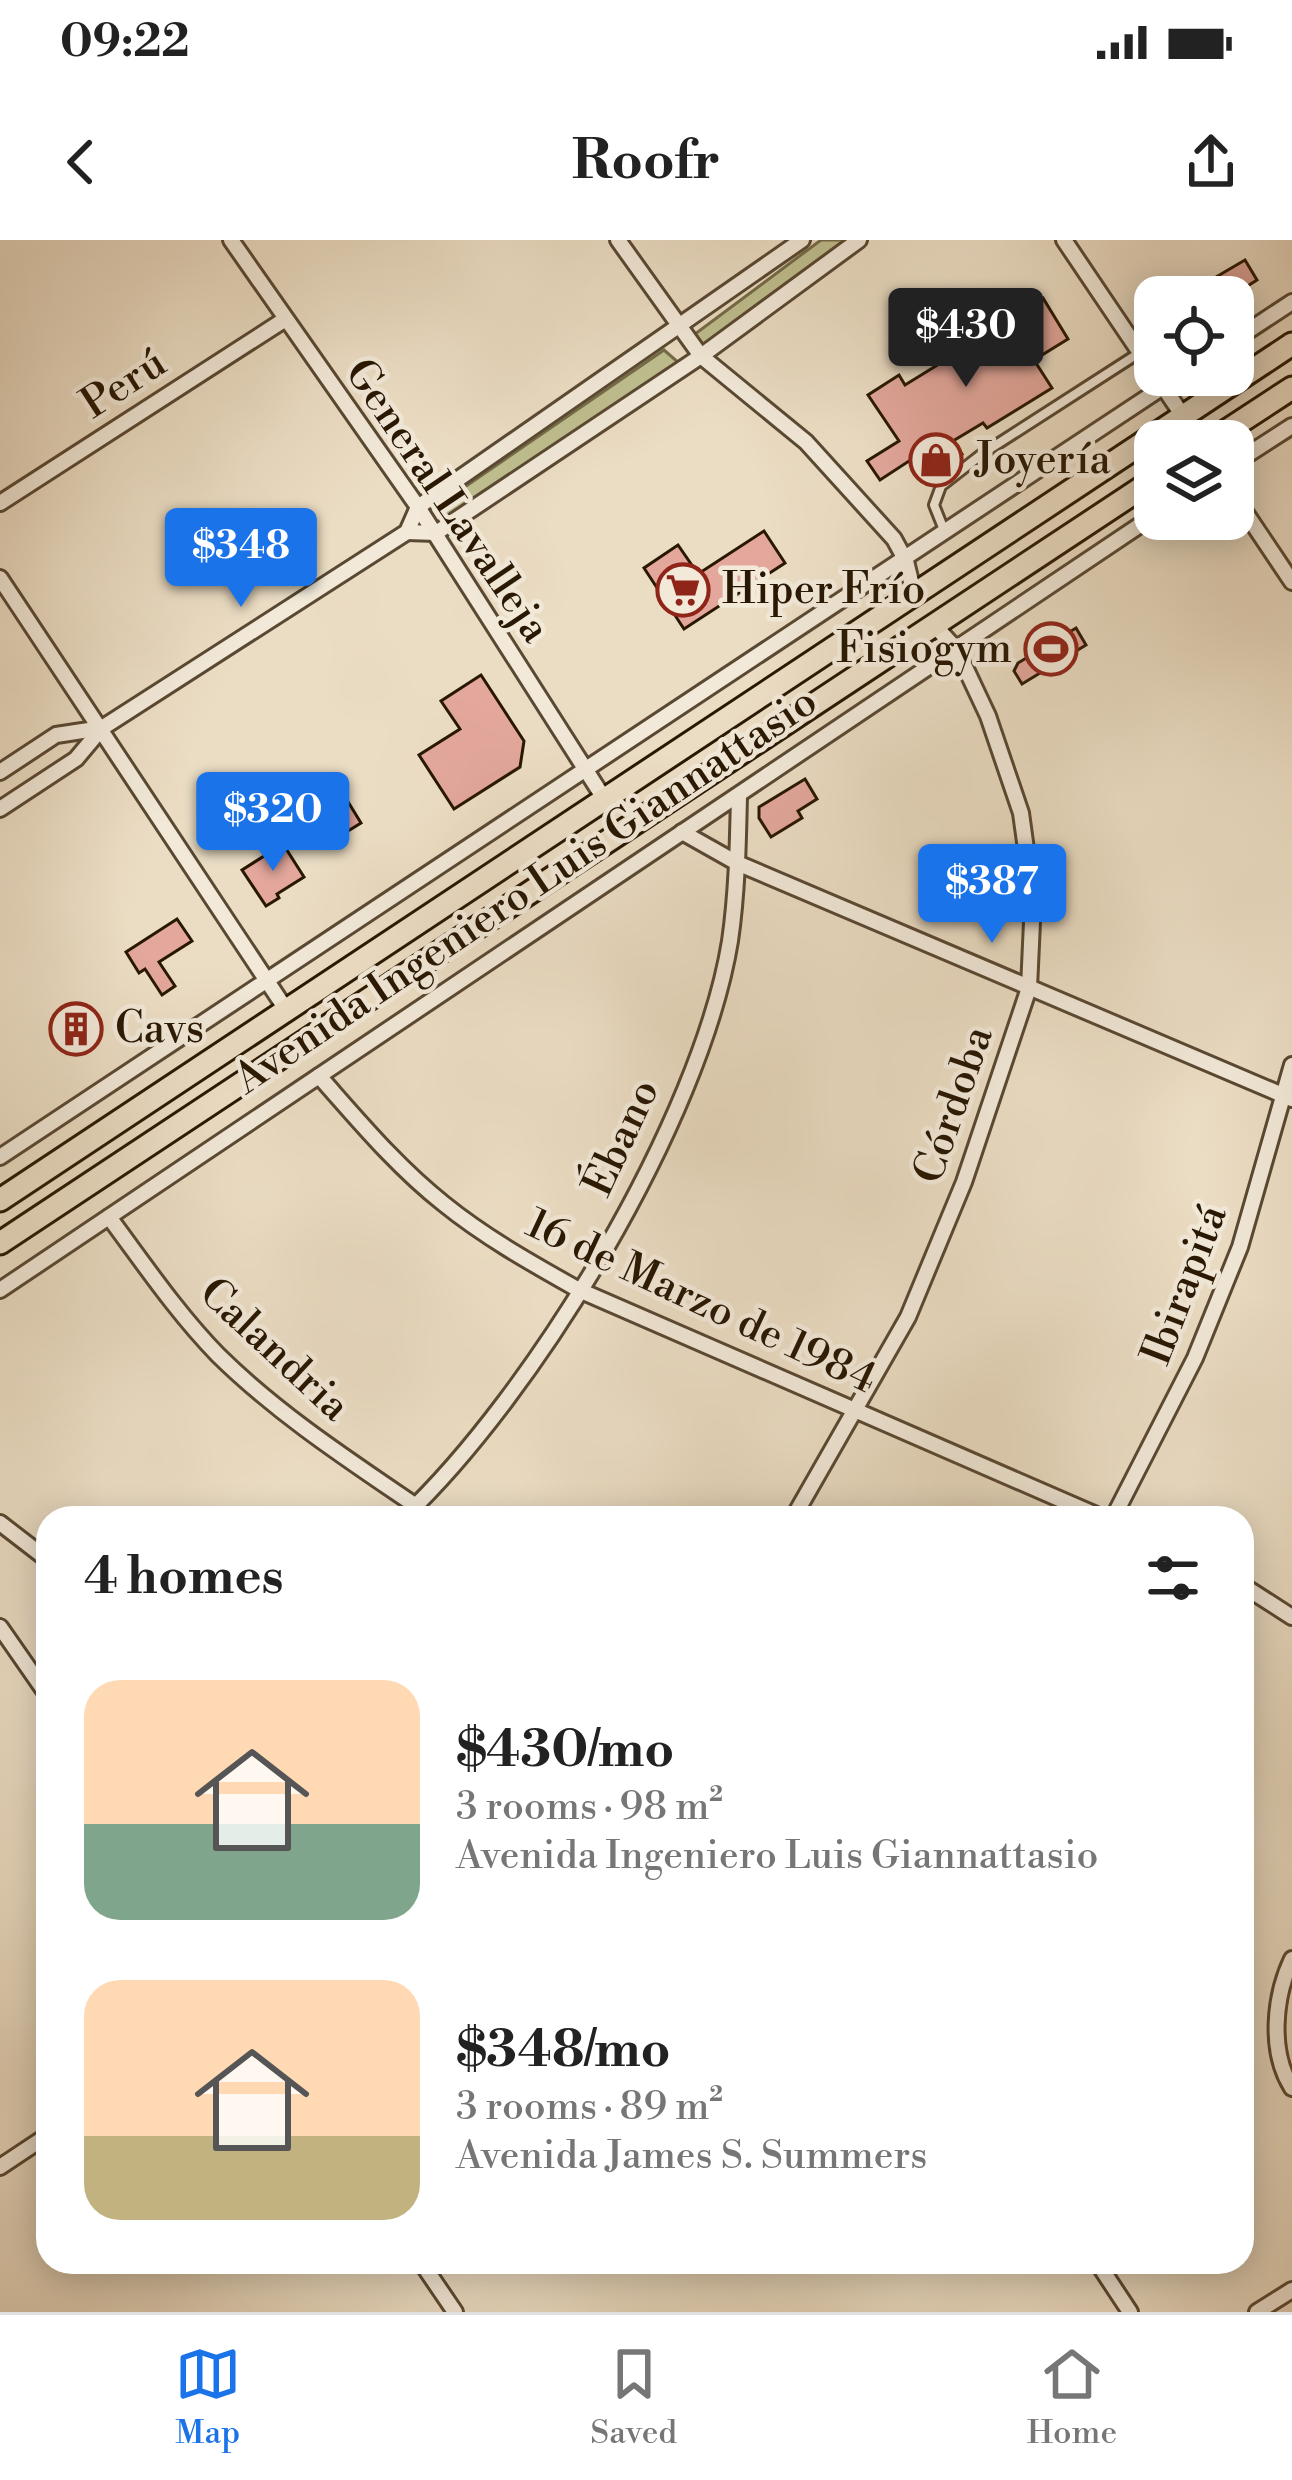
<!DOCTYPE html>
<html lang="en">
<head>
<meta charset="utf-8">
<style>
  :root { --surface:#fff; --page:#f6f6f6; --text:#222; --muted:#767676; --line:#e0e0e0; --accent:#1a73e8 }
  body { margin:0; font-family:"Libre Bodoni",serif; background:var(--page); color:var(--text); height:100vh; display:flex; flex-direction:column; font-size:45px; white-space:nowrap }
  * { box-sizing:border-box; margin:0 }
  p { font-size:39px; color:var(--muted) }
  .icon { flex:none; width:66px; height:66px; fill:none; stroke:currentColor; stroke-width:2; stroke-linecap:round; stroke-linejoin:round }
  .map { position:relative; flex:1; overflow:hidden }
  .panel { position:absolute; left:36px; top:1266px; width:1218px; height:768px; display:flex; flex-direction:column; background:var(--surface); border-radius:36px; box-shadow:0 6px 30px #0003 }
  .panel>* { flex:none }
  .controls { position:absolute; left:1134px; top:36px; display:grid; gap:24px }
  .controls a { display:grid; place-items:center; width:120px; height:120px; border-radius:24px; background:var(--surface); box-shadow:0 6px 30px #0003; font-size:60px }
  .price { position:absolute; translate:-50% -102px; padding:0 27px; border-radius:12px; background:var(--accent); color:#fff; font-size:39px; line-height:78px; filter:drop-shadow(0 3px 6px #0008) }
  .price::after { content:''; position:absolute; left:50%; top:72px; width:36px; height:27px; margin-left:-18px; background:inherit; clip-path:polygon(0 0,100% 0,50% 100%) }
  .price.active { background:#222; color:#fff }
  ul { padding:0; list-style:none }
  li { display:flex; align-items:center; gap:36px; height:300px; padding:0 48px }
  li span { display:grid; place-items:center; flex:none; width:336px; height:240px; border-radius:36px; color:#555 }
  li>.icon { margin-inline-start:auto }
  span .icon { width:144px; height:144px; fill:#fffc; stroke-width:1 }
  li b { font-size:51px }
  h2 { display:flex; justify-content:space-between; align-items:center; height:144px; padding:0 48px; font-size:51px }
  .status { display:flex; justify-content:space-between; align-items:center; height:84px; padding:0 60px; background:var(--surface); direction:ltr }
  .status svg { height:33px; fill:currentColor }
  header { display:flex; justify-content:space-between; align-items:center; height:156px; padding:0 48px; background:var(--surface); font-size:54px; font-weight:800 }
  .dock { display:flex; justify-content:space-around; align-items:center; height:168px; border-top:3px solid var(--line); background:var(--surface); font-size:33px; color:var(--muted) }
  .dock a { display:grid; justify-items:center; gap:6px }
  .dock .active { color:var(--accent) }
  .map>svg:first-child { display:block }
  .green { fill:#bfbf8f; stroke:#746b48; stroke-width:3 }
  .building { fill:#e3a79c; stroke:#281702; stroke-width:3 }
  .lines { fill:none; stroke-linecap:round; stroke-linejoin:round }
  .service-casing { stroke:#594832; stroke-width:14 }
  .minor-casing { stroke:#594832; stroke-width:20 }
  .primary-casing { stroke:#281702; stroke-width:27 }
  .service { stroke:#f2e9d9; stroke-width:8 }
  .minor { stroke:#f2e9d9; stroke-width:14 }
  .primary { stroke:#ebddc4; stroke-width:21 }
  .labels { text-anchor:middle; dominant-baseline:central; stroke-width:9; stroke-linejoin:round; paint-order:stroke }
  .street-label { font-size:42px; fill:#281702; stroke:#f2e9d9 }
  .poi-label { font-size:42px; fill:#281702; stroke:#f2e9d9; text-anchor:start }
</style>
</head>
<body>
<div class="status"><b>09:22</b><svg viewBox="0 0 49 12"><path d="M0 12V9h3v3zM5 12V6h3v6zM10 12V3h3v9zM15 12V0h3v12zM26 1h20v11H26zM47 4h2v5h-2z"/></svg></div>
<header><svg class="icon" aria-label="back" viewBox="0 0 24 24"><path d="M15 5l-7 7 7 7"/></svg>Roofr<svg class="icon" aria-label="share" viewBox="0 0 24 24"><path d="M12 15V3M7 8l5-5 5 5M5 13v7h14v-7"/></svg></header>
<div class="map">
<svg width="1292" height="2072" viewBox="0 0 1292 2072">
  <rect width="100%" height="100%" fill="#ebddc4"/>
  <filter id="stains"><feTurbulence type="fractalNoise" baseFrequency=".00167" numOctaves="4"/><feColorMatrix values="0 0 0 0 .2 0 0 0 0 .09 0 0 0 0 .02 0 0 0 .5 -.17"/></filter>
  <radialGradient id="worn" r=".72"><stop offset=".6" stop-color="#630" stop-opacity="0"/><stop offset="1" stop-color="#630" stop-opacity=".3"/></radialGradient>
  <g class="green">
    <polygon points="821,0 845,0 704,106 695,94"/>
    <polygon points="664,110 679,123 448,277 437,266"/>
  </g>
  <g class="building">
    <polygon points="1245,20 1257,40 1230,57 1221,57 1211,40"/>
    <polygon points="1043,58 1068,99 1034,120 1052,148 987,188 983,183 953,201 962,214 921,240 909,221 880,240 867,221 899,201 868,155 899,135 905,145 944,121 939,112 1004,72 1009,80"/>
    <polygon points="764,291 785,323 684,389 644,328 678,305 698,334"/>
    <polygon points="1076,388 1086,405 1022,444 1014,431 1018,423"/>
    <polygon points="481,435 524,501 520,527 454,569 419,515 460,489 441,461"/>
    <polygon points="805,539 817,559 798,571 802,578 771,597 759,578 759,567"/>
    <polygon points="342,552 361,583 335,599 315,569"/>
    <polygon points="283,604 304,637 277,654 279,658 266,666 242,630"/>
    <polygon points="177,679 192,701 159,722 175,746 162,755 145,729 139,733 126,712"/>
    <polygon points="82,770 92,785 83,792 91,804 80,812 61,785"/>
  </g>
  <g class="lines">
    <g class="service-casing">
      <polyline id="service" points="944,290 934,265 941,246 982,214 1139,113"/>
    </g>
    <g class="minor-casing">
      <g id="minor">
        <polyline points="231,0 418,267 605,560"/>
        <polyline points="618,0 701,116 806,202 894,299 906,321 914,354"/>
        <polyline points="1064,0 1155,135"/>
        <polyline points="1233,101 1292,62"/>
        <polyline points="1158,139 1183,176"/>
        <polyline points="1233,224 1292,186"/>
        <polyline points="1233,254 1292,342"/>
        <polyline points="0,263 284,80"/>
        <polyline points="407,292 436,293 701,116 859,0"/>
        <polyline points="0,338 287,771"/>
        <polyline points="0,532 56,495 102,488"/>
        <polyline points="0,569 76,519 102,488 407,292 418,267 802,0"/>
        <polyline points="682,592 737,623 1292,859"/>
        <path d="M319 836C358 880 397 927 444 964 486 998 533 1024 579 1050L1103 1278"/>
        <polyline points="0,917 1181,135"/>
        <path d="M109 977C144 1024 177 1073 218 1115 278 1174 347 1219 416 1266"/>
        <polyline points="0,1050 1155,275"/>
        <path d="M403 1278C534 1155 701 880 730 701 737 653 738 603 739 555"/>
        <polyline points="793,1278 908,1077 964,942 1029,748 1033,660 1021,573 988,476 957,410 936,387"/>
        <polyline points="1113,1278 1195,1118 1240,1007 1292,825"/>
        <polyline points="0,1283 48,1320"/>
        <polyline points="1242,1345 1292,1377"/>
        <polyline points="0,1387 48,1456"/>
        <path d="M1292 1719C1274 1757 1269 1812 1292 1848"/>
        <polyline points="0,1927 48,1895"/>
        <polyline points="421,2022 455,2072"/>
        <polyline points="1097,2022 1130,2072"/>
        <polyline points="1257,2072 1292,2050"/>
      </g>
    </g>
    <g class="primary-casing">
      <g id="primary">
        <polyline points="1211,201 1292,148"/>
        <polyline points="0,960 1292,104"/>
        <polyline points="0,1003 1155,239"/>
      </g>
    </g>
    <use href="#service" class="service"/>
    <use href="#minor" class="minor"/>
    <use href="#primary" class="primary"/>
  </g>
  <defs>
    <g id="shop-ring" transform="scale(2.7)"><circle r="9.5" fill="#f2e9d9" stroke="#8f2418" stroke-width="1.5"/><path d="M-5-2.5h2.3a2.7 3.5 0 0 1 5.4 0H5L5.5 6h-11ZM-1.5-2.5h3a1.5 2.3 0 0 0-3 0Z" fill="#8f2418"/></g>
    <g id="supermarket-ring" transform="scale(2.7)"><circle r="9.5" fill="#f2e9d9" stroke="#8f2418" stroke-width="1.5"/><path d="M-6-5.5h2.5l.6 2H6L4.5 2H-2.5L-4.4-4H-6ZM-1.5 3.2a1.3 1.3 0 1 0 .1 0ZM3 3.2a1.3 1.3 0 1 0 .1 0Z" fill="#8f2418"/></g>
    <g id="stadium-ring" transform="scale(2.7)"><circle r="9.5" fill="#f2e9d9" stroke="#8f2418" stroke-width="1.5"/><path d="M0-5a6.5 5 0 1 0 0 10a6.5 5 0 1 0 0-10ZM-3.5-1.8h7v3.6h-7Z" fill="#8f2418"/></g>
    <g id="building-ring" transform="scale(2.7)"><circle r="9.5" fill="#f2e9d9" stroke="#8f2418" stroke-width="1.5"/><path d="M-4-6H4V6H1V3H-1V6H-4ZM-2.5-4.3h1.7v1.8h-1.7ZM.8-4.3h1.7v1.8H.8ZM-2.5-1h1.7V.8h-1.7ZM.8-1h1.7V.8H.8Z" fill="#8f2418"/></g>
  </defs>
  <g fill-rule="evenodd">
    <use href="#shop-ring" x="936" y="220"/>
    <use href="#supermarket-ring" x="683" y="350"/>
    <use href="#stadium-ring" x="1051" y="409"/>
    <use href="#building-ring" x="76" y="789"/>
  </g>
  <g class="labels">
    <g class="street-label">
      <text transform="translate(124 144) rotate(-33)">Perú</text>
      <text transform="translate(447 261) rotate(56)">General Lavalleja</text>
      <text transform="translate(526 651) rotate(-34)">Avenida Ingeniero Luis Giannattasio</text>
      <text transform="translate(954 865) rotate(-71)">Córdoba</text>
      <text transform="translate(622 898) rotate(-65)">Ébano</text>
      <text transform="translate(1185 1045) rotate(-69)">Ibirapitá</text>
      <text transform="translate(701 1062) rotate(25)">16 de Marzo de 1984</text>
      <text transform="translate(274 1110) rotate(43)">Calandria</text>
    </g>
    <g class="poi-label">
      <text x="975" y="220">Joyería</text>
      <text x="722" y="350">Hiper Frío</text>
      <text x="1012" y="409" text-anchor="end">Fisiogym</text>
      <text x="115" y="789">Cavs</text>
    </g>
  </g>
  <rect width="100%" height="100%" filter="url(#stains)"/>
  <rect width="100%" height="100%" fill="url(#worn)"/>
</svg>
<div class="controls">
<a><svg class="icon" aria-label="locate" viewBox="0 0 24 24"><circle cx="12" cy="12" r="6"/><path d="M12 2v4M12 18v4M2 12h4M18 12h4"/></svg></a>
<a><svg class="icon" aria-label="layers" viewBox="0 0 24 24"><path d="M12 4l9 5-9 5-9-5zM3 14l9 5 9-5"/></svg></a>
</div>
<b class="price active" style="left:966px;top:150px">$430</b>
<b class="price" style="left:241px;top:370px">$348</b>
<b class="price" style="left:273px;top:634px">$320</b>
<b class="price" style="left:992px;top:706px">$387</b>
<section class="panel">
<h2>4 homes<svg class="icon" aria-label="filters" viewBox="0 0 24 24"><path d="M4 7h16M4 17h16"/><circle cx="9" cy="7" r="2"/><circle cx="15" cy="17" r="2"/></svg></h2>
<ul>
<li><span style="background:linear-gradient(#ffd9b3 60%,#7fa58c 0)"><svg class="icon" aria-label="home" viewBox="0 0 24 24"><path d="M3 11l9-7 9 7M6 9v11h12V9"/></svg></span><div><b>$430/mo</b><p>3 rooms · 98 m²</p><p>Avenida Ingeniero Luis Giannattasio</p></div></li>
<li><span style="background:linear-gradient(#ffd9b3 65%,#c2b280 0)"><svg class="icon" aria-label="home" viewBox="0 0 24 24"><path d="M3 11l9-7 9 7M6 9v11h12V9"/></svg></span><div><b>$348/mo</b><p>3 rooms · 89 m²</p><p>Avenida James S. Summers</p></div></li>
</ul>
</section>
</div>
<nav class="dock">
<a class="active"><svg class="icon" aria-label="map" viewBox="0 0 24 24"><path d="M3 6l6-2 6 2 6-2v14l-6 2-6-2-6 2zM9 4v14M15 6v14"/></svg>Map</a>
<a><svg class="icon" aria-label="saved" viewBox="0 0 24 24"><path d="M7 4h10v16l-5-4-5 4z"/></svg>Saved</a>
<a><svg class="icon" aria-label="home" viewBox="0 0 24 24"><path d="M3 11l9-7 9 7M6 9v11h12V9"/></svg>Home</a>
</nav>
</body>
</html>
